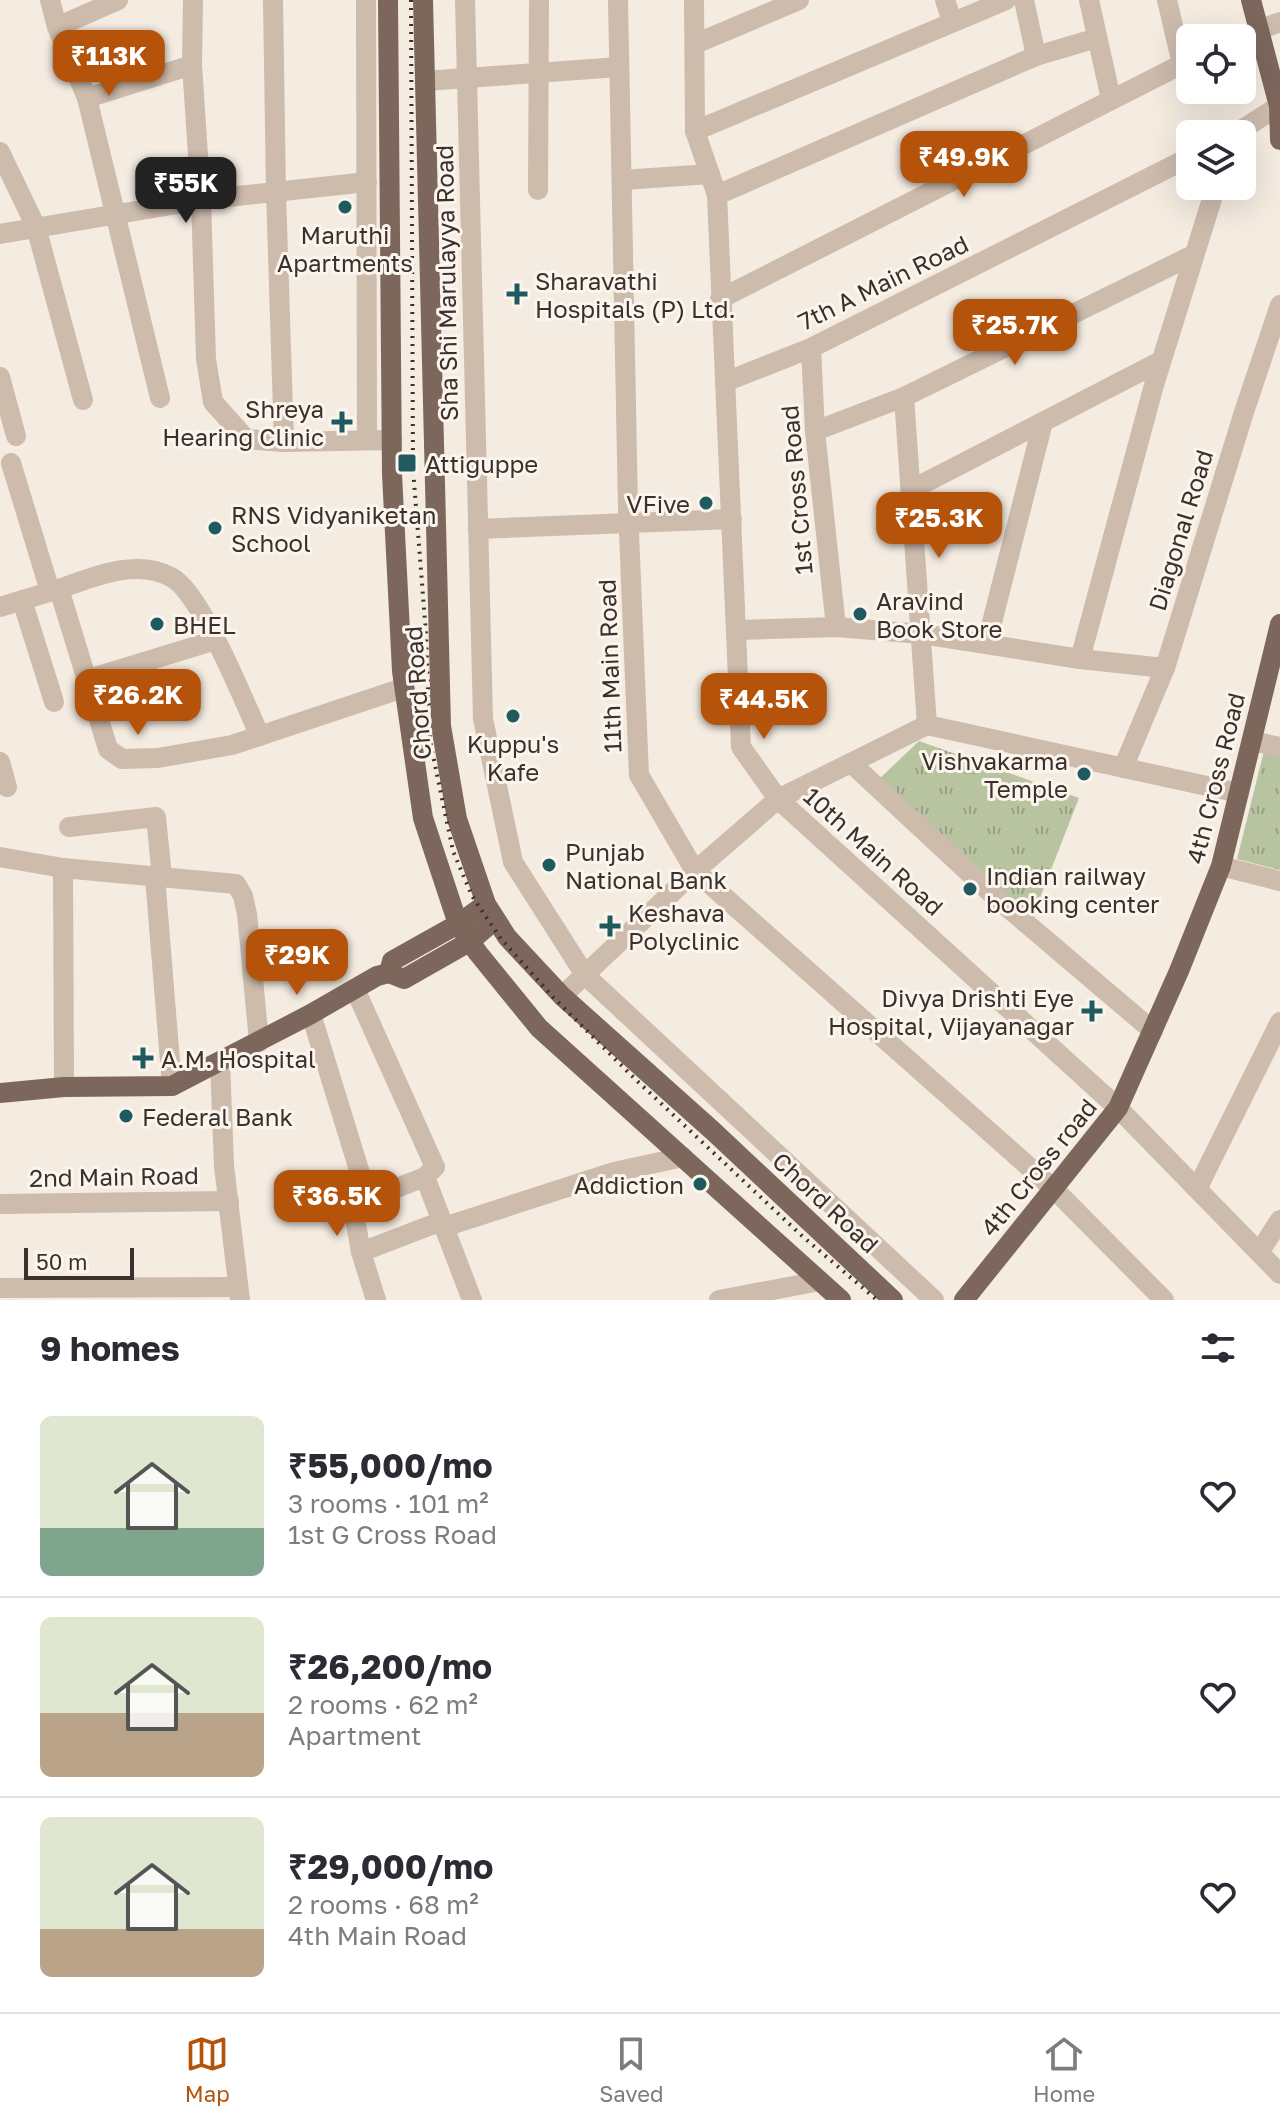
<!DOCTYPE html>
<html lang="en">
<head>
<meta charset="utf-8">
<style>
  :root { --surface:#fff; --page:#f2f2f3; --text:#2b2b33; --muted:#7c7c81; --line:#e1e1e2; --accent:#b45309 }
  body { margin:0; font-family:"Golos Text",sans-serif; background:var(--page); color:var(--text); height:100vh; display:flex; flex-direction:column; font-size:30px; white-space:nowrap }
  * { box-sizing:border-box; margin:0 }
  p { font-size:26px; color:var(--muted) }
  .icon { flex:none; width:44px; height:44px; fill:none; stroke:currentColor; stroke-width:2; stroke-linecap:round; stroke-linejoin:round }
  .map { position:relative; height:1300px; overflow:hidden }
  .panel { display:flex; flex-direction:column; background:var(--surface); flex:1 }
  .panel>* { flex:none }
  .fabs { position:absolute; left:1176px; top:24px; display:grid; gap:16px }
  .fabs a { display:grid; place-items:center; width:80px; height:80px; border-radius:12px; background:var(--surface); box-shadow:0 8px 32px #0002; font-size:40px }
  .scale { position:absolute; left:24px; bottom:20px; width:110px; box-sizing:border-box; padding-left:8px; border:4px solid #3b302b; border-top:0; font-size:22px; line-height:28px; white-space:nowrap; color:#3b302b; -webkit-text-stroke:6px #fbf5ee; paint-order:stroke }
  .price { position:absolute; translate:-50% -68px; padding:0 18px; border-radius:16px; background:var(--accent); color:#fff; font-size:26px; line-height:52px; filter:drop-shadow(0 2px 4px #0008) }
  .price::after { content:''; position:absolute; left:50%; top:48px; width:24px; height:18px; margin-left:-12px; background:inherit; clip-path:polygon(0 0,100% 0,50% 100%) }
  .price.on { background:#222; color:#fff }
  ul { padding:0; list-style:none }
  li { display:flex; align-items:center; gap:24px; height:200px; padding:0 40px }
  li+li { border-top:2px solid var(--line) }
  li span { display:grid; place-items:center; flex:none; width:224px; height:160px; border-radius:12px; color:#555 }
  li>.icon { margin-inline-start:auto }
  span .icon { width:96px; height:96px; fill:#fffc; stroke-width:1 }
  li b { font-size:34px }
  h2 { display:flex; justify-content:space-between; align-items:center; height:96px; padding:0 40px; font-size:34px }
  .menu { display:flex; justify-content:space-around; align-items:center; height:112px; border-top:2px solid var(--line); background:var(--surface); font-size:22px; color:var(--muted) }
  .menu a { display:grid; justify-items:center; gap:4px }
  .menu .on { color:var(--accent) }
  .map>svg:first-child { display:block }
  .park { fill:url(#park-tufts) }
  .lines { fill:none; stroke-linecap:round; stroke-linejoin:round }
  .minor { stroke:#cdbbac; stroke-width:20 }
  .major { stroke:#7d675c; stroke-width:20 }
  .rail { stroke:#3b302b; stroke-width:4; stroke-dasharray:2 6; stroke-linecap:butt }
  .poi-dot { fill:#1f5a5e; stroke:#fbf5ee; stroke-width:3 }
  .labels { text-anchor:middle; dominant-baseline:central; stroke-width:6; stroke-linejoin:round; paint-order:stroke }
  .poi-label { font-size:24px; fill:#3b302b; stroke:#fbf5ee; text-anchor:start }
  .street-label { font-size:24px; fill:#3b302b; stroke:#fbf5ee }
</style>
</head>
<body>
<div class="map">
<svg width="1280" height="1300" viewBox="0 0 1280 1300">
  <defs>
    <pattern id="park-tufts" width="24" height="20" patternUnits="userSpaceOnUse" patternTransform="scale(2)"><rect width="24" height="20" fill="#b8c4a0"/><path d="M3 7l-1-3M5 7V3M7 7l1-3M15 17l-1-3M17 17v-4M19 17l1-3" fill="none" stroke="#97a083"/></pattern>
  </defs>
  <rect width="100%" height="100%" fill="#f4ebe1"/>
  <g class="park">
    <polygon points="919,741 1079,798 1031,921 876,782"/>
    <polygon points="1265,747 1280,751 1280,870 1237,859"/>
  </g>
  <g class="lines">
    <g class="minor">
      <polyline points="50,0 57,27 87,98 160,398"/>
      <polyline points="193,0 192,65 201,200 206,359 213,402 246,439 284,442 392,440"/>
      <polyline points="273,0 276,192 284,442"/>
      <polyline points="366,0 367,440"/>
      <polyline points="465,0 483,719 513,862 585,975 934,1300"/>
      <polyline points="618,0 628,509 639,775 695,871 1054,1189 1164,1300"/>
      <polyline points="694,0 695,131 717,195 741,747 778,799 1118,1108 1280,1274"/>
      <polyline points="945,0 952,21"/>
      <polyline points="1024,0 1036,56"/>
      <polyline points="1089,0 1111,99"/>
      <polyline points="1167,0 1182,64"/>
      <polyline points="57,27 118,0"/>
      <polyline points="1238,38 1280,22"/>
      <polyline points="695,44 799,0"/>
      <polyline points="425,81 619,67"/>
      <polyline points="87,98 192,65"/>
      <polyline points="695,131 1006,0"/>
      <polyline points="1235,134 1279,106"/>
      <polyline points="0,152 36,227 83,400"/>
      <polyline points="622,180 710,174"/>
      <polyline points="538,190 539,0"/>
      <polyline points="717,195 1036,56 1097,38"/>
      <polyline points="0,234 201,200 367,182"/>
      <polyline points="720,299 1190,60"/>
      <polyline points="811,348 815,431 836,627"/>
      <polyline points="0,377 16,436"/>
      <polyline points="725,382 811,348 1190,157"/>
      <polyline points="904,397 927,725"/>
      <polyline points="815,431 904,397 1193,255"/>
      <polyline points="11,463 50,591"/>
      <polyline points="911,490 1161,361"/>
      <polyline points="478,529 732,519"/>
      <path d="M59 589C93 577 136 558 171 577 201 592 244 702 260 736"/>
      <polyline points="22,600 54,702"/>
      <polyline points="0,607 59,589 108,749 122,759 158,758 232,745 403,688"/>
      <polyline points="737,630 836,627 922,634 1080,659 1165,668"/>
      <polyline points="987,642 1043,422"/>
      <polyline points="1080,659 1154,385 1216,186"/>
      <polyline points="85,680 216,640"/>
      <polyline points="1252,741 1280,747"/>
      <polyline points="0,762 7,787"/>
      <polyline points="851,763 994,896 1153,1031"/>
      <polyline points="1123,768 1165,668 1244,412 1280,305"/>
      <polyline points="69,827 156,817 162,877"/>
      <polyline points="0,857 63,868 236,884 243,896 247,914 259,1042"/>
      <polyline points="1221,866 1280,881"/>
      <polyline points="63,868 64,1087"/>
      <polyline points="155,877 172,1086"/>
      <polyline points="355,989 435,1167 425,1177 472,1300"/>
      <polyline points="562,996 695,871 778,799 927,725 1239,793"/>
      <polyline points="311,1014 368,1199"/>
      <polyline points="220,1062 224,1166 240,1300"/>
      <polyline points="1198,1187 1280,1022"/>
      <polyline points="0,1204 229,1201"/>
      <polyline points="444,1227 614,1172 683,1157"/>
      <polyline points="1260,1251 1280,1220"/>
      <polyline points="361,1252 442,1221"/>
      <polyline points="0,1288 238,1287"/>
      <polyline points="376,1300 361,1252 353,1208 368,1199 425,1177"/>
      <polyline points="719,1300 820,1281"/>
    </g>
    <g class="major">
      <polyline points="388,0 392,474 402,671 423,818 458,924 478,953 539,1028 841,1300"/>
      <polyline points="423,0 441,726 457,819 486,904 507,937 562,996 713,1131 893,1300"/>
      <polyline points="1251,0 1279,106 1280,140"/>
      <polyline points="389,973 392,961 458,924 486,904"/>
      <polyline points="0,1093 64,1087 172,1086 311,1014 377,976 389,973 404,979 469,942 495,920"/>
      <polyline points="964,1300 1118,1108 1179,971 1221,866 1280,624"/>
    </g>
    <polyline class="rail" points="411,0 413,469 426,634 430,741 453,851 472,896 501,939 553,997 634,1078 801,1235 877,1300"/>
  </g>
  <g class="poi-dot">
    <circle cx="345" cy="207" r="8"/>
    <path d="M513 282h8v8h8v8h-8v8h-8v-8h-8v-8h8z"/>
    <path d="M338 410h8v8h8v8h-8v8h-8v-8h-8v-8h8z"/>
    <rect x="397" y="453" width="20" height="20" rx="4"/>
    <circle cx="706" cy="503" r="8"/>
    <circle cx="215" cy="528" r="8"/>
    <circle cx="860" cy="614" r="8"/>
    <circle cx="157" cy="624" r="8"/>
    <circle cx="513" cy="716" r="8"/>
    <circle cx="1084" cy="774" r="8"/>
    <circle cx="549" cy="865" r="8"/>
    <circle cx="970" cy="889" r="8"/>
    <path d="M606 914h8v8h8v8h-8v8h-8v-8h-8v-8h8z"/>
    <path d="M1088 999h8v8h8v8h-8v8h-8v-8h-8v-8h8z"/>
    <path d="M139 1046h8v8h8v8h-8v8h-8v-8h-8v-8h8z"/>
    <circle cx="126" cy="1116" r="8"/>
    <circle cx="700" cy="1184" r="8"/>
  </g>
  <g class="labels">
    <g class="poi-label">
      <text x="345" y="234" text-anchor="middle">Maruthi<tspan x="345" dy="28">Apartments</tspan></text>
      <text x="535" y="280">Sharavathi<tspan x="535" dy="28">Hospitals (P) Ltd.</tspan></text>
      <text x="324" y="408" text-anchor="end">Shreya<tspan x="324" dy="28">Hearing Clinic</tspan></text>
      <text x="425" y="463">Attiguppe</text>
      <text x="690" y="503" text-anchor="end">VFive</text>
      <text x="231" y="514">RNS Vidyaniketan<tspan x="231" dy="28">School</tspan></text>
      <text x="876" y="600">Aravind<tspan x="876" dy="28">Book Store</tspan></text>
      <text x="173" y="624">BHEL</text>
      <text x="513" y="743" text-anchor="middle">Kuppu's<tspan x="513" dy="28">Kafe</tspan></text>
      <text x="1068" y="760" text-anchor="end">Vishvakarma<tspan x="1068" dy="28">Temple</tspan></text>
      <text x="565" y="851">Punjab<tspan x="565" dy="28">National Bank</tspan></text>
      <text x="986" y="875">Indian railway<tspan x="986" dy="28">booking center</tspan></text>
      <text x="628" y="912">Keshava<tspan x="628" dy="28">Polyclinic</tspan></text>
      <text x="1074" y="997" text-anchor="end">Divya Drishti Eye<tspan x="1074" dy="28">Hospital, Vijayanagar</tspan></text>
      <text x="161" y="1058">A.M. Hospital</text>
      <text x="142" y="1116">Federal Bank</text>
      <text x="684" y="1184" text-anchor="end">Addiction</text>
    </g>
    <g class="street-label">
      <text transform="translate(883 282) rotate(-26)">7th A Main Road</text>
      <text transform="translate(446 283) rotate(-91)">Sha Shi Marulayya Road</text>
      <text transform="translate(796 490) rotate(-95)">1st Cross Road</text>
      <text transform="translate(1180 530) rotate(-73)">Diagonal Road</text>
      <text transform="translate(609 666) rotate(-92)">11th Main Road</text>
      <text transform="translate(417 693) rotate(-94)">Chord Road</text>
      <text transform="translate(1215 778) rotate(-76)">4th Cross Road</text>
      <text transform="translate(874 851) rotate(42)">10th Main Road</text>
      <text transform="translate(1038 1167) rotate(-51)">4th Cross road</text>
      <text transform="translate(114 1176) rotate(-1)">2nd Main Road</text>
      <text transform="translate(826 1202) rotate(43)">Chord Road</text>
    </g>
  </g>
</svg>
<div class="fabs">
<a><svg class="icon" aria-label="locate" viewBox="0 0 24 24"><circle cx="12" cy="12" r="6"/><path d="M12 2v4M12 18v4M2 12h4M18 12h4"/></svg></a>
<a><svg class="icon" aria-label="layers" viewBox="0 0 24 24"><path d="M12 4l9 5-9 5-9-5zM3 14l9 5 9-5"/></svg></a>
</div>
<div class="scale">50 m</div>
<b class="price" style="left:109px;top:98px">₹113K</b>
<b class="price" style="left:964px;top:199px">₹49.9K</b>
<b class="price on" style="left:186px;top:225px">₹55K</b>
<b class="price" style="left:1015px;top:367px">₹25.7K</b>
<b class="price" style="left:939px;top:560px">₹25.3K</b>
<b class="price" style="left:138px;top:737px">₹26.2K</b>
<b class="price" style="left:764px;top:741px">₹44.5K</b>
<b class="price" style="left:297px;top:997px">₹29K</b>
<b class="price" style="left:337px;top:1238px">₹36.5K</b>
</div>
<section class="panel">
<h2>9 homes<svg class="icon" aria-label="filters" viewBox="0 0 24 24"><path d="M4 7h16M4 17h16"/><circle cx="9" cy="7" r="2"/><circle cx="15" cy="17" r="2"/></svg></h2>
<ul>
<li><span style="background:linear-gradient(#dfe7d0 70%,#7fa58c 0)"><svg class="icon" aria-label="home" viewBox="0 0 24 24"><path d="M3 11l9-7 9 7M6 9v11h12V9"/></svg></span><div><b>₹55,000/mo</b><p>3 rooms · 101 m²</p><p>1st G Cross Road</p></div><svg class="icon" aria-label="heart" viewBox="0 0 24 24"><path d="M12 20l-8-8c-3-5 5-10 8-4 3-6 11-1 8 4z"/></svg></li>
<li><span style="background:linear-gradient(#dfe7d0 60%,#b9a48a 0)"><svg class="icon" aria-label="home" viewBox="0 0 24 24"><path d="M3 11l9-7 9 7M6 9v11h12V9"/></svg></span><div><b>₹26,200/mo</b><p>2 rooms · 62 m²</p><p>Apartment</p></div><svg class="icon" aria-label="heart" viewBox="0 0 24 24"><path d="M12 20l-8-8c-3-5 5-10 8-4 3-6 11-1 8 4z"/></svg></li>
<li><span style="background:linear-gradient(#dfe7d0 70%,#b9a48a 0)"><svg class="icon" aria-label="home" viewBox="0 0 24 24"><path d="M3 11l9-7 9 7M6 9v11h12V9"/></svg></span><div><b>₹29,000/mo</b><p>2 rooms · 68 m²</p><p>4th Main Road</p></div><svg class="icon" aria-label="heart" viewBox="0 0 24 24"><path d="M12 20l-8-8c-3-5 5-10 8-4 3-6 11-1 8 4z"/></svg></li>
</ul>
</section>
<nav class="menu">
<a class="on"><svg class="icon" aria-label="map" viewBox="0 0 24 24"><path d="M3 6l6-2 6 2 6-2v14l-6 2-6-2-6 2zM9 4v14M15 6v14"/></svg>Map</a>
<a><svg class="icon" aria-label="saved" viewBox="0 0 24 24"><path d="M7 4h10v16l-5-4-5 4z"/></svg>Saved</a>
<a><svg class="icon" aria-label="home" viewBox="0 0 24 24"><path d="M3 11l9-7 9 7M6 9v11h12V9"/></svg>Home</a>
</nav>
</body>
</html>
